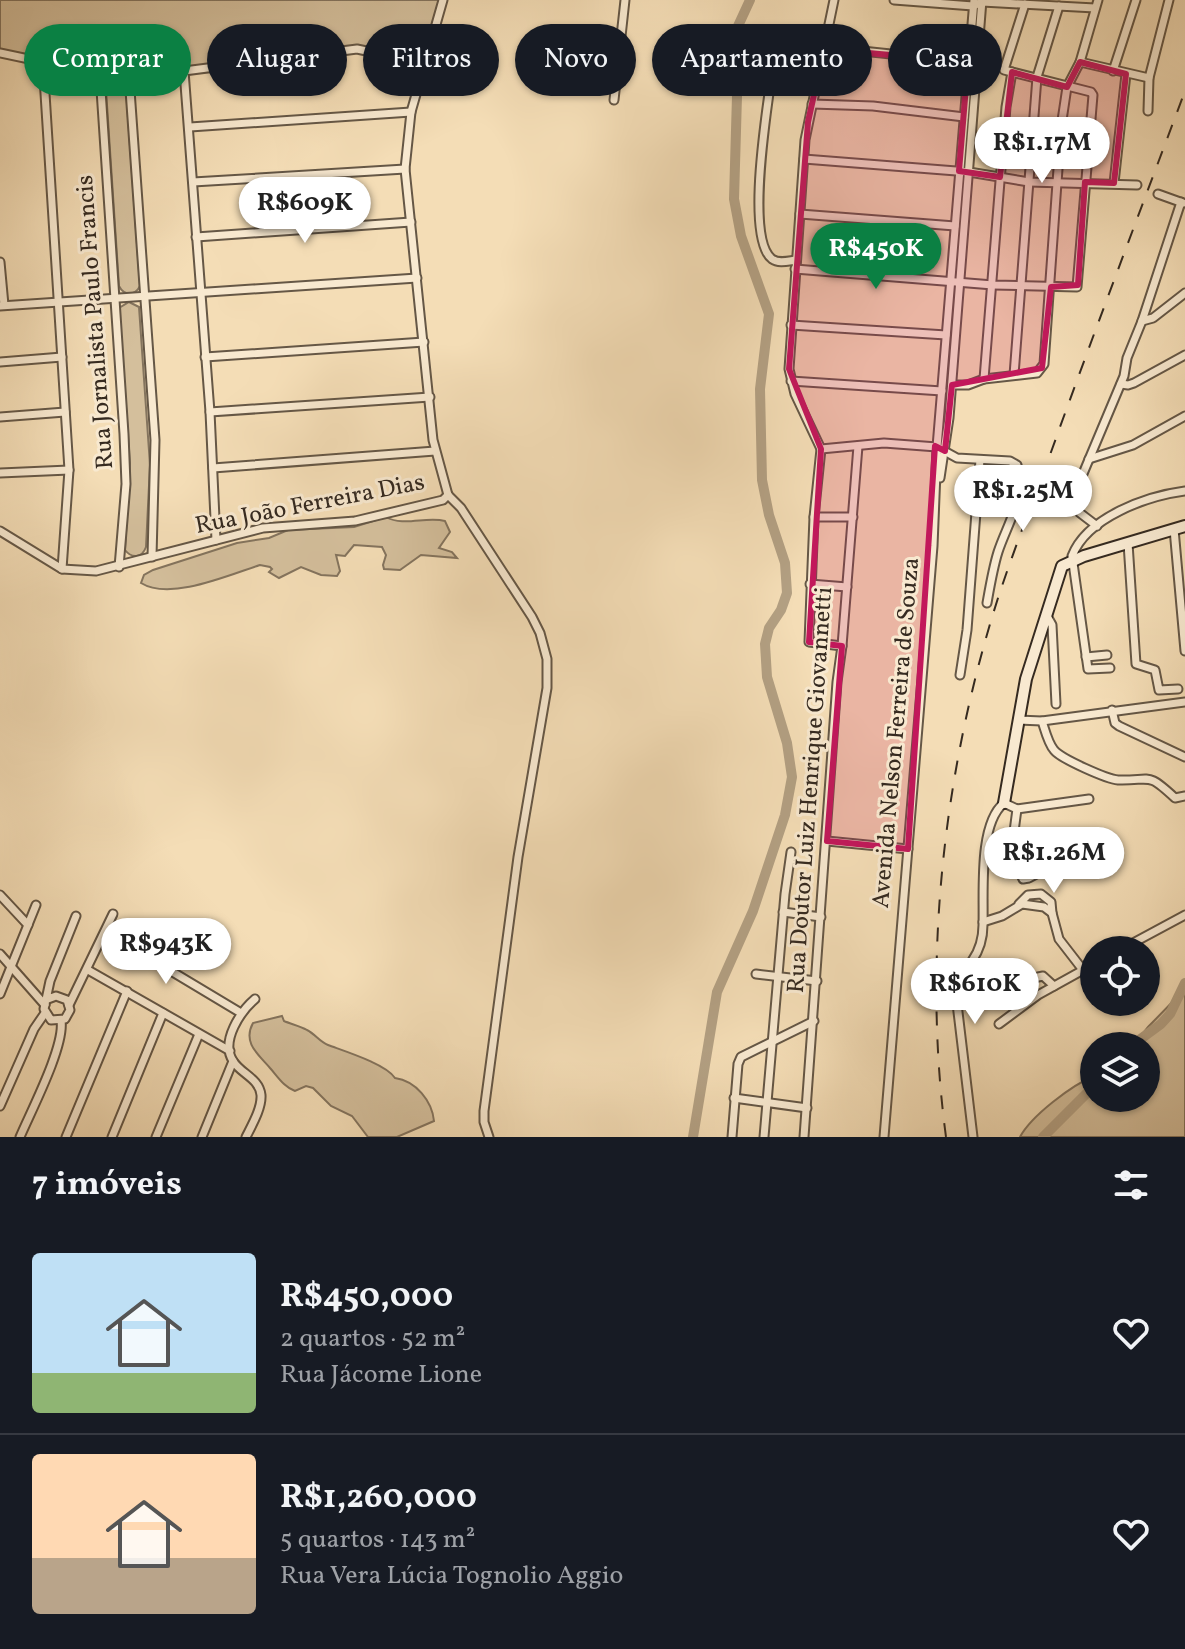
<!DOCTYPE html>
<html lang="pt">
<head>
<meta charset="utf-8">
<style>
  :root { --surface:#171b24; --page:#242831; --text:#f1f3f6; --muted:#9ea1a6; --line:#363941; --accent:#0b8043 }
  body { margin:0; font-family:Vollkorn,serif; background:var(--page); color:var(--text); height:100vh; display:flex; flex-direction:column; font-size:30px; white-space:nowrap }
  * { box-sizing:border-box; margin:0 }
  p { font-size:26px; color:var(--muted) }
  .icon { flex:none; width:44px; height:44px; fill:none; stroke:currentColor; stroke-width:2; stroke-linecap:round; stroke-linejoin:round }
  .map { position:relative; height:1137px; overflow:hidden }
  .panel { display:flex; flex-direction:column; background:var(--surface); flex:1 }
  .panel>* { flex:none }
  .guide { position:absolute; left:24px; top:24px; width:1138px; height:72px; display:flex; gap:16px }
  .buttons { position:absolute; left:1080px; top:936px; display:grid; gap:16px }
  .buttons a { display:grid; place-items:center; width:80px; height:80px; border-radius:50%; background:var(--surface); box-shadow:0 2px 6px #0004; font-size:40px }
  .price { position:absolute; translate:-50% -68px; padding:0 18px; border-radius:28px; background:#fff; color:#222; font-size:26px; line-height:52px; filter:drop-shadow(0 2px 4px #0008) }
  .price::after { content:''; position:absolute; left:50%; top:48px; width:24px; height:18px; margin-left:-12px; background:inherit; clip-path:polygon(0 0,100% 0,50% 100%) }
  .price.current { background:var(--accent); color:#fff }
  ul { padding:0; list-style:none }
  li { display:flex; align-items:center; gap:24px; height:200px; padding:0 32px }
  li+li { border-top:2px solid var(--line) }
  li span { display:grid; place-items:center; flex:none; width:224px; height:160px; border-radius:8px; color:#555 }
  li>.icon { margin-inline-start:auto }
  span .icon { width:96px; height:96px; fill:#fffc; stroke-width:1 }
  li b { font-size:34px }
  h2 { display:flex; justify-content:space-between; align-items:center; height:96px; padding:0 32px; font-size:34px }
  .pill { padding:0 28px; border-radius:36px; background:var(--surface); box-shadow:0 2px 6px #0004; font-size:28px; line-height:72px }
  .pill.current { background:var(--accent); color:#fff }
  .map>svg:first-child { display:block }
  .green { fill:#d4bf9c; stroke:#84745e; stroke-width:2 }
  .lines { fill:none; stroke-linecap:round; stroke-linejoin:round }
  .river { stroke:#b3a083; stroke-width:10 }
  .street-casing { stroke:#655746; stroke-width:11 }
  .secondary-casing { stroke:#352a20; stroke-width:14 }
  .street { stroke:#f8e9d0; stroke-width:7 }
  .secondary { stroke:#f8e9d0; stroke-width:10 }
  .rail { stroke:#352a20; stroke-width:2; stroke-dasharray:14 14; stroke-linecap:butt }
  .marked { fill:#c2185b; fill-opacity:0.2; stroke:#c2185b; stroke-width:6; stroke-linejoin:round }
  .labels { text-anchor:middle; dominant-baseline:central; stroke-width:6; stroke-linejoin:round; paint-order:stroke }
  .street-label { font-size:24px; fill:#352a20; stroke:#f8e9d0 }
</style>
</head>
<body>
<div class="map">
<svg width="1185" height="1137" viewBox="0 0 1185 1137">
  <rect width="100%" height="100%" fill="#f4ddb6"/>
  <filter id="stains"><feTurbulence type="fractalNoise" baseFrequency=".0025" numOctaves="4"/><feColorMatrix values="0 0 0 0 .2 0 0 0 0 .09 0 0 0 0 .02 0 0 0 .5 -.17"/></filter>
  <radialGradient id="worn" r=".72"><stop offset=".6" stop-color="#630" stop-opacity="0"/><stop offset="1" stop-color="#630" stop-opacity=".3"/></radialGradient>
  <g class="green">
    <path d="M0 0H440L423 63 370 50 202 70C140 89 62 66 0 53Z"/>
    <path d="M116 82 122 84 126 90 140 286C135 296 124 296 119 286L106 90 110 85Z"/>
    <path d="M129 302 139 307 150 465 146 547C142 558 132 559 125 550L130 463 119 308Z"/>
    <path d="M386 517C404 527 426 516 445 521L450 532 439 548 452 552 457 558 421 555 400 570 384 569 383 565 386 555 382 547 354 545 345 556 336 555 340 571 337 576 321 575 301 567 279 578 269 572 272 569 270 567 260 565C229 575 170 601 141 583L144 575 153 570 237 543 269 538 288 530 354 527Z"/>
    <path d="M1185 989V1137H1020C1031 1116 1072 1085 1094 1076V1098H1146V1046H1133L1148 1027Z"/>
    <path d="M282 1016 284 1021C291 1024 300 1026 307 1030 315 1034 320 1042 328 1045 344 1051 386 1064 395 1078 416 1081 432 1101 434 1121L397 1137H368L352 1116 331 1106 313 1088 306 1086 295 1091C284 1087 278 1077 270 1068 259 1055 242 1043 253 1023Z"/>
  </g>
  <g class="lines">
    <g class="river">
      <polyline points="1131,1046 1161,1024 1170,1014 1185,983"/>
      <polyline points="693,1137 717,992 753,911 785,815 792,777 787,743 767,677 765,644 769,628 781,610 787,593 785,563 769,515 762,480 760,389 769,314 741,236 734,199 737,96 729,53 732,39 750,0"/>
      <polyline points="1043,1137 1089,1091 1094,1080"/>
    </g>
    <g class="street-casing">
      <g id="street">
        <polyline points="443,0 411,112 405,169 433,440 448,495"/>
        <polyline points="834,0 805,140 789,369 795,394 821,449 814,517 809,642 842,646"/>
        <polyline points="894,0 973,6 982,2 1095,8"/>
        <polyline points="775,42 968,62"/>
        <polyline points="0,53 114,77 184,71 357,49 423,63"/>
        <polyline points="43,62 69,470 62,569"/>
        <polyline points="1080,62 1149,78"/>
        <polyline points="184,71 210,412 216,540"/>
        <polyline points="1113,71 1136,0"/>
        <polyline points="100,75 124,434 126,484 119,567"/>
        <polyline points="129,76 155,440 152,557"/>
        <path d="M770 86C766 117 746 239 772 259 779 264 788 261 796 260"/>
        <polyline points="614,100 625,0"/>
        <polyline points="812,104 873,106 964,117"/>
        <polyline points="1148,111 1149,78 1169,0"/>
        <polyline points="190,127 411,112"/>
        <polyline points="804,159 969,172 1029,182 1137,185"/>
        <polyline points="193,182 405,169"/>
        <polyline points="1114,183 1126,74"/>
        <polyline points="1158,194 1183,203"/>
        <polyline points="800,214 955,226"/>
        <polyline points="196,237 411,222"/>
        <polyline points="0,262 4,305"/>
        <polyline points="795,269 993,285 1077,287 1093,95 1091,92 1004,70 1025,4"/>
        <polyline points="0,306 417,278"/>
        <polyline points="1142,321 1153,318 1185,293"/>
        <polyline points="791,325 946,335"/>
        <polyline points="205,357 424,342"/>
        <polyline points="0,362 62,357"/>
        <polyline points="1014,375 1037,77 1059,6"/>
        <polyline points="984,379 1006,107 1012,72"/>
        <polyline points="791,381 942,391"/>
        <polyline points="1121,384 1128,385 1134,383 1185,355"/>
        <polyline points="952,385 968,385 984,379 1037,373 1044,364 1061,127 1067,87 1080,62 1098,0"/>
        <polyline points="210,412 430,397"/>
        <polyline points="0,417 65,412"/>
        <path d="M821 449 884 443 937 447 957 458 1010 461 1017 465C1027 496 1007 524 998 552 993 568 990 586 987 603"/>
        <polyline points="1089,459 1133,445 1185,416"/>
        <polyline points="213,468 435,451"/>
        <polyline points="0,473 69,470"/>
        <polyline points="940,478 949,418 982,0"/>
        <polyline points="448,495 461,508 532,617 540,633 547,659 547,688 518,857 484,1111 484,1122 489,1137"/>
        <polyline points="814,517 853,517"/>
        <polyline points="1097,526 1080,513 1077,506 1082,476 1124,376 1127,358 1142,321 1181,202"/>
        <polyline points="1174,529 1185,651"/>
        <polyline points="0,531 62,569 96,571 263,528 355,521 443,500 448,495"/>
        <polyline points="1128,543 1136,664 1155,670 1159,690 1178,689"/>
        <polyline points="810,584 847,587"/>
        <polyline points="1047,616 1052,625 1056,704"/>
        <polyline points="1086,657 1107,655"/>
        <path d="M1110 668 1088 669 1072 556C1087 517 1147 496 1185 491"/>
        <polyline points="960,675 967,630 980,460"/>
        <polyline points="1112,710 1115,723 1119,726 1185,757"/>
        <polyline points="1018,720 1042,721 1185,702"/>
        <path d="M1042 721C1045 730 1048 743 1054 750 1061 759 1107 779 1118 780 1152 781 1146 771 1175 798L1185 796"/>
        <polyline points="1017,809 1011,854 1023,879 1029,878 1074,854"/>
        <polyline points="827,841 908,849"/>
        <polyline points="0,895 28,925"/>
        <polyline points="1019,904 1028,895 1041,894 1051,902 1052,913"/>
        <polyline points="783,912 821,917"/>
        <polyline points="983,922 1002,916 1022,904 1044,907 1052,913 1059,939 1083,970"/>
        <polyline points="106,932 241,1013"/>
        <polyline points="1120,950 1185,915"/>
        <polyline points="0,954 45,1005"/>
        <polyline points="88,970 230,1051"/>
        <polyline points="989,970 990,995 994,1001 1038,977 1043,976 1054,986"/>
        <polyline points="756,974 817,981"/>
        <polyline points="0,994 36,905"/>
        <polyline points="48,999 56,996 67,1000 70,1010 65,1019 51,1020 44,1009 50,981 76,916"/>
        <polyline points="69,1005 113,914"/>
        <polyline points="999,1024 1038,995 1094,964"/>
        <polyline points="734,1098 807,1108"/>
        <polyline points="0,1106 34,1029 45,1013"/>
        <path d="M20 1137C31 1111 65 1046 61 1021"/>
        <polyline points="66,1137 127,991"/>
        <polyline points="112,1137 163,1013"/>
        <polyline points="156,1137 199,1034"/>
        <polyline points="202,1137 233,1061"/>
        <path d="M246 1137C252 1125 262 1108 261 1095 259 1078 241 1074 233 1061 220 1041 241 1011 255 999"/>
        <polyline points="732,1137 738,1064 741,1057 814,1021"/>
        <polyline points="764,1137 785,894 791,852"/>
        <polyline points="804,1137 837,682 842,646 858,446"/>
        <polyline points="884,1137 933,546 937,447 974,0"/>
        <path d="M973 1137 955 987C957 974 965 971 972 961 979 951 983 937 983 925 984 893 978 824 1004 803L1017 809 1089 799"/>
      </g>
    </g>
    <g class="secondary-casing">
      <polyline id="secondary" points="1004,803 1026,679 1062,566 1084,556 1185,526"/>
    </g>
    <use href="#street" class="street"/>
    <use href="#secondary" class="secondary"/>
    <path class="rail" d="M946 1137C922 959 944 768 998 598 1017 540 1040 484 1060 427 1101 314 1143 203 1185 91"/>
  </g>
  <path class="marked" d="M824 49 968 62 959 171 1000 177 1012 72 1067 87 1080 62 1126 74 1114 183 1085 182 1078 285 1051 287 1042 368 952 385 945 451 935 446 908 849 827 841 842 646 809 642 821 449 789 369 808 122Z"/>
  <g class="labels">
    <g class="street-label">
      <text transform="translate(96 322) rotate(-94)">Rua Jornalista Paulo Francis</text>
      <text transform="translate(310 505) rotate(-11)">Rua João Ferreira Dias</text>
      <text transform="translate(897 733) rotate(-85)">Avenida Nelson Ferreira de Souza</text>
      <text transform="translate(811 790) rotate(-86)">Rua Doutor Luiz Henrique Giovannetti</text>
    </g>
  </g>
  <rect width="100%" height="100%" filter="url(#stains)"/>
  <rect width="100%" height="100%" fill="url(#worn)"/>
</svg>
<div class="buttons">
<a><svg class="icon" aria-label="locate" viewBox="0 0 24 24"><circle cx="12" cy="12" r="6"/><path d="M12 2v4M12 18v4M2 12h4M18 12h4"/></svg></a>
<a><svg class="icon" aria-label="layers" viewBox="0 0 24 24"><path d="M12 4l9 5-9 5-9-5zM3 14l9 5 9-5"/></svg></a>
</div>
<b class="price" style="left:1042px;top:185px">R$1.17M</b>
<b class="price" style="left:305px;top:245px">R$609K</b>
<b class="price current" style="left:876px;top:291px">R$450K</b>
<b class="price" style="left:1023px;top:533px">R$1.25M</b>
<b class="price" style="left:1054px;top:895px">R$1.26M</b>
<b class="price" style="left:166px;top:986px">R$943K</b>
<b class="price" style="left:975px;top:1026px">R$610K</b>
<div class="guide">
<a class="pill current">Comprar</a>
<a class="pill">Alugar</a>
<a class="pill">Filtros</a>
<a class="pill">Novo</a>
<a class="pill">Apartamento</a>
<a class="pill">Casa</a>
</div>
</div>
<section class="panel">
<h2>7 imóveis<svg class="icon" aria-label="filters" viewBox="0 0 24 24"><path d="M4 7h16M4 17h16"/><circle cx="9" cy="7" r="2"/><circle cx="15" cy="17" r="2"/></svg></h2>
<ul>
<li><span style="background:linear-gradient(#bfe0f5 75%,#8fb573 0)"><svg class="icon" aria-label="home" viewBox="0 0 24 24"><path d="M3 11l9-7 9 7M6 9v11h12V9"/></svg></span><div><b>R$450,000</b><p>2 quartos · 52 m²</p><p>Rua Jácome Lione</p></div><svg class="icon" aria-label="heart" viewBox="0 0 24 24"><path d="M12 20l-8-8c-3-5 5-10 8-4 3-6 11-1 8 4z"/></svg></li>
<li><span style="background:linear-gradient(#ffd9b3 65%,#b9a48a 0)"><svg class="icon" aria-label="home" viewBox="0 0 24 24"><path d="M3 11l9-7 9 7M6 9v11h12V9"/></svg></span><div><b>R$1,260,000</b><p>5 quartos · 143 m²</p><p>Rua Vera Lúcia Tognolio Aggio</p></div><svg class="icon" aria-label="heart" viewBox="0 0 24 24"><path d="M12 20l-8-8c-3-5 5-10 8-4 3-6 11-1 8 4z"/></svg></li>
</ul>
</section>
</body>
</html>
